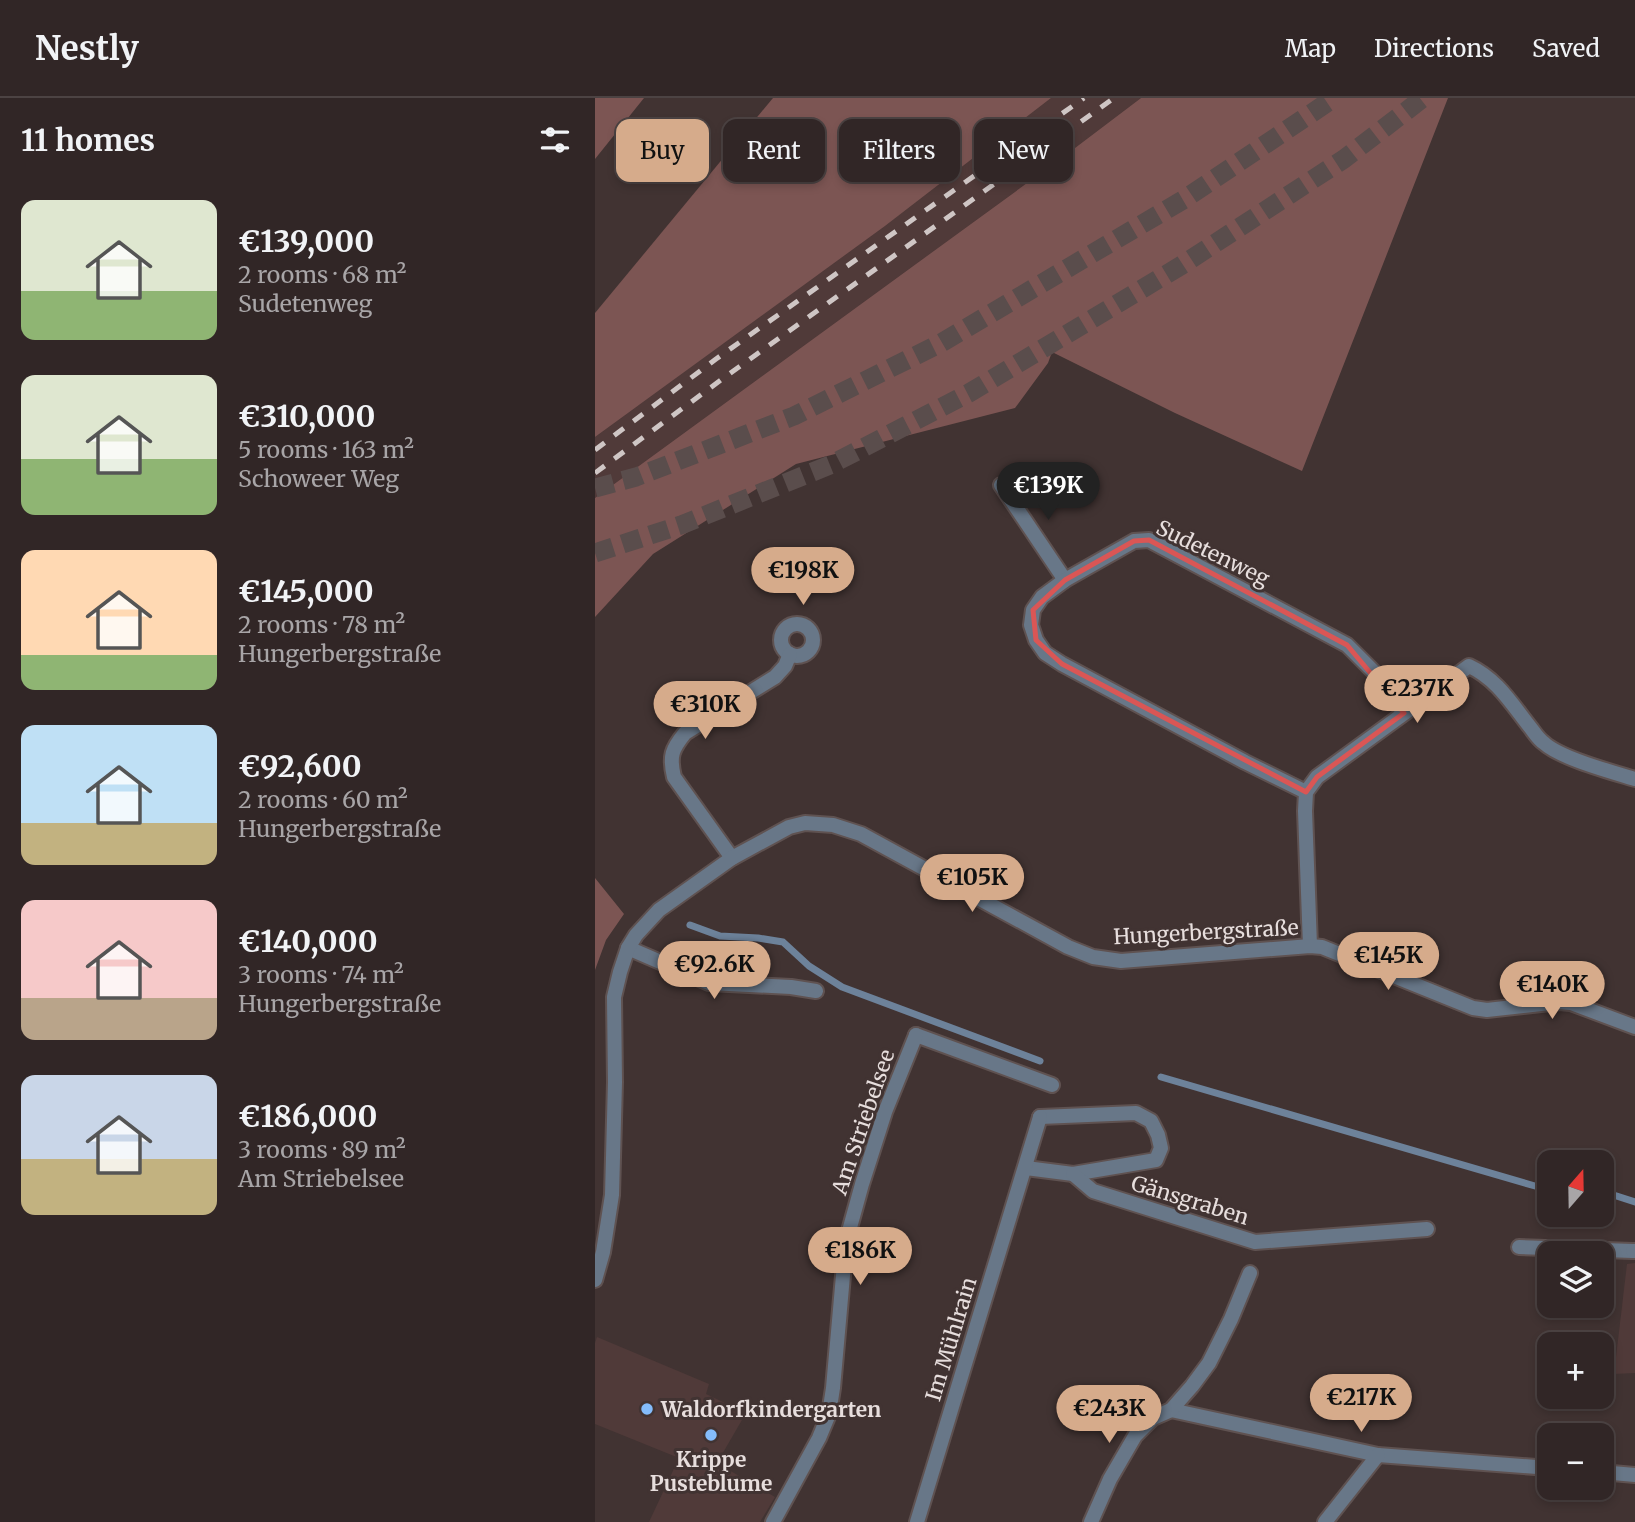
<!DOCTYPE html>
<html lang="en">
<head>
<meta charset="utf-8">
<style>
  :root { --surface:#312626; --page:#392e2e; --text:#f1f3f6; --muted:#a8a5a7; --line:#4c4343; --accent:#d6ab8b }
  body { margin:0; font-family:Merriweather,serif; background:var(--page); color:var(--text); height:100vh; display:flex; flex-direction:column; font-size:26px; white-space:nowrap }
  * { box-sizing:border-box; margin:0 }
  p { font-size:23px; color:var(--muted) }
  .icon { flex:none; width:38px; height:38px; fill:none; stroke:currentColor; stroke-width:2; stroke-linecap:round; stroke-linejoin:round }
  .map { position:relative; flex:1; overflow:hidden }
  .sheet { display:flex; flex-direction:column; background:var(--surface); width:595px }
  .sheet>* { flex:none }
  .banner { position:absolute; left:21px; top:21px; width:665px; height:63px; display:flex; gap:14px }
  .needle { width:46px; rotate:20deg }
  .tools { position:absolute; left:942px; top:1052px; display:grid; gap:14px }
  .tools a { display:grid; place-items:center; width:77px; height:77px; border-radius:14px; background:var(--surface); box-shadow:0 4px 10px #0003,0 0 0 2px var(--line); font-size:35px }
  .price { position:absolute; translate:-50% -60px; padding:0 16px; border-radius:24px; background:var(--accent); color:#111; font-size:23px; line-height:46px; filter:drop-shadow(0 2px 4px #0008) }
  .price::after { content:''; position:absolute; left:50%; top:42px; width:21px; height:16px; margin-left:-10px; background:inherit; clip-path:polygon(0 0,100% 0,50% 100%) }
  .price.selected { background:#222; color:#fff }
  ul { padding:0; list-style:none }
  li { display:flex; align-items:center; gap:21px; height:175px; padding:0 21px }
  li span { display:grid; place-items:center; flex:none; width:196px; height:140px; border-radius:14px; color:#555 }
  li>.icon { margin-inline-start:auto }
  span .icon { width:84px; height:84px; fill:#fffc; stroke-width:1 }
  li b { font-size:30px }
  h2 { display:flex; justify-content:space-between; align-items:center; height:84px; padding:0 21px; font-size:30px }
  .chip { padding:0 24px; border-radius:14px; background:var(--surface); box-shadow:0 4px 10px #0003,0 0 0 2px var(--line); font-size:24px; line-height:63px }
  .chip.selected { background:var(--accent); color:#111 }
  header { display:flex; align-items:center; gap:42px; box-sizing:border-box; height:98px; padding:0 35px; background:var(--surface); border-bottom:2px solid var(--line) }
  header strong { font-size:33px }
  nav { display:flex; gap:38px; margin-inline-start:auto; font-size:24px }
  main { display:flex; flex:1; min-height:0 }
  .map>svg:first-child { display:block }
  .built { fill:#503a39 }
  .green { fill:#7c5553 }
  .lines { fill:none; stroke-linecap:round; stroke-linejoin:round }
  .stream { stroke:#6d829a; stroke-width:7 }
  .trunk-tunnel { stroke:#5a4d4c; stroke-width:19; stroke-dasharray:19 10; stroke-linecap:butt }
  .service-casing { stroke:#5f5251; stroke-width:18 }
  .minor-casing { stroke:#5f5251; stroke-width:18 }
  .service { stroke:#687788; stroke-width:14 }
  .minor { stroke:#687788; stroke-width:14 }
  .rail { stroke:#cfc6c5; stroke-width:5; stroke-dasharray:12 12; stroke-linecap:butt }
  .marked { fill:none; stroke:#da5655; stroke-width:5; stroke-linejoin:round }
  .poi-dot { fill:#84bcfb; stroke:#413332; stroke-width:2.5 }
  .labels { text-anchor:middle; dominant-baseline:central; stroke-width:6; stroke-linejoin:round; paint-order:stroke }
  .street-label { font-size:21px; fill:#e7dedd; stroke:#413332 }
  .poi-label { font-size:21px; font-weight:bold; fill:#e7dedd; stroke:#413332; text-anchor:start }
</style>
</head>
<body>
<header>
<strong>Nestly</strong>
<nav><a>Map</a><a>Directions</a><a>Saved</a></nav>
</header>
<main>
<section class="sheet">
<h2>11 homes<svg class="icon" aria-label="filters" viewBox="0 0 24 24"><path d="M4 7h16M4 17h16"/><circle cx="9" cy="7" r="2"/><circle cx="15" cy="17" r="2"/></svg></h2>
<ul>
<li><span style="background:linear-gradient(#dfe7d0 65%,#8fb573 0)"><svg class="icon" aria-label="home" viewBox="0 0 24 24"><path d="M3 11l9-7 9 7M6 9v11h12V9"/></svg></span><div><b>€139,000</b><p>2 rooms · 68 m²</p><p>Sudetenweg</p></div></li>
<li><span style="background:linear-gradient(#dfe7d0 60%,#8fb573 0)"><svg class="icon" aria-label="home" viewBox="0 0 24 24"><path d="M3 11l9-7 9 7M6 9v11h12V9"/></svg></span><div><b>€310,000</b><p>5 rooms · 163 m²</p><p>Schoweer Weg</p></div></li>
<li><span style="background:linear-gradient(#ffd9b3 75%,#8fb573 0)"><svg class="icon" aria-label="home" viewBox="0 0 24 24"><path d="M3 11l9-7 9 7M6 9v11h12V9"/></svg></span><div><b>€145,000</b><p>2 rooms · 78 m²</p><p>Hungerbergstraße</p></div></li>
<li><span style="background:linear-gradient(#bfe0f5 70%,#c2b280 0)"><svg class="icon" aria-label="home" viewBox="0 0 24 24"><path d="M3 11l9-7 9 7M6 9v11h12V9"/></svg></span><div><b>€92,600</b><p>2 rooms · 60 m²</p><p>Hungerbergstraße</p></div></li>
<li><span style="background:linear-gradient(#f6c9c9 70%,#b9a48a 0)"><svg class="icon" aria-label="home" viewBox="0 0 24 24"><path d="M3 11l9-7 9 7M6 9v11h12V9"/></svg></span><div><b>€140,000</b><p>3 rooms · 74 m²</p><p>Hungerbergstraße</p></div></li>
<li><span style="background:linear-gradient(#c9d6e8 60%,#c2b280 0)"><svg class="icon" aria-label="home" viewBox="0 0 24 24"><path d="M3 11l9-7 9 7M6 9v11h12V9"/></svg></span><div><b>€186,000</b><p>3 rooms · 89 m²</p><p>Am Striebelsee</p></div></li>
</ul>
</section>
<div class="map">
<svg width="1040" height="1424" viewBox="0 0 1040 1424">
  <rect width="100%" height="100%" fill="#413332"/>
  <g class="built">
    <polygon points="456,0 546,0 476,53 0,400 0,339 290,128"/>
    <polygon points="1040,1165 1040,1275 1019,1276 1032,1166"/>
    <polygon points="2,1239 114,1286 111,1296 151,1315 122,1365 180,1399 165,1424 54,1424 84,1360 0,1326 0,1245"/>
  </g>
  <g class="green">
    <polygon points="0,0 49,0 0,61"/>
    <polygon points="178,0 456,0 290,128 0,339 0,215"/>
    <polygon points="546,0 853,0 707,373 580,315 457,254 453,265 420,310 201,366 58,456 0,519 0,400 476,53"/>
    <polygon points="0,780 29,816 11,842 0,872"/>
  </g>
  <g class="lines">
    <g class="stream">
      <polyline points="95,827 125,838 163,840 188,844 214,868 247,889 445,963"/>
      <polyline points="566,979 940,1088 954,1086"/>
      <polyline points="1006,1093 1040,1104"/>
    </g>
    <g class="trunk-tunnel">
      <polyline points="0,390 41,379 199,318 346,245 588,102 739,0"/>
      <polyline points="0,455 86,427 235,367 374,295 587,167 749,61 828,0"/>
    </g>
    <g class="service-casing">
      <g id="service">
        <polyline points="321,937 457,987"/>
        <polyline points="431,1070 478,1076 561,1062 566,1050 563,1037 556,1023 541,1015 445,1019"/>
        <polyline points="478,1076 498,1093 660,1144 832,1131"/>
        <polyline points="924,1149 1038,1153"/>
      </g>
    </g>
    <g class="minor-casing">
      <g id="minor">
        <polyline points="406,387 470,482"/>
        <circle cx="202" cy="542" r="16"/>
        <polyline points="711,694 650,664 467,566 450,555 441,542 436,527 438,512 447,499 470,482 539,443 554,442 752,547 782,577 809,615"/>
        <path d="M137 760 79 679C74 658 77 651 90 635L180 579 190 568 195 556"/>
        <path d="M715 848 710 713 711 694 722 679 874 568C902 581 916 605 935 629 939 634 943 641 949 645 965 660 1017 674 1040 681"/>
        <polyline points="33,850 114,885 196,889 221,893"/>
        <polyline points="1038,1153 1040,1153"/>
        <polyline points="0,1182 8,1154 17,1097 20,984 19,899 25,874 33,850 41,837 64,812 137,760 194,729 210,725 238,727 266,736 473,849 498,859 526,863 715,848 727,849 878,910 892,912 964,904 976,905 1040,929"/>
        <polyline points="576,1312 783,1357 954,1370"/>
        <polyline points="1006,1374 1040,1377"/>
        <polyline points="178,1424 224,1340 234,1316 238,1290 251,1144 267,1086 290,1014 321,937"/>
        <polyline points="322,1424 445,1019"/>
        <polyline points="496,1424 515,1381 540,1338 558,1320 576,1312 597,1288 614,1265 636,1221 655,1175"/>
        <polyline points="730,1424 783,1357"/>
      </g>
    </g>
    <use href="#service" class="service"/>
    <use href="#minor" class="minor"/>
    <g class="rail">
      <polyline points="0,352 121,261 489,0"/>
      <polyline points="0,375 130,279 519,0"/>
    </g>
  </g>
  <path class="marked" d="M554 442 752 547 809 615 722 679 711 694 467 566 441 542 438 512 470 482 539 443Z"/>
  <g class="poi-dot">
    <circle cx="52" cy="1311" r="7"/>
    <circle cx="116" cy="1337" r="7"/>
  </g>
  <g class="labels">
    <g class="street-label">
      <text transform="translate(618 455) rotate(26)">Sudetenweg</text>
      <text transform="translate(611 834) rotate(-3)">Hungerbergstraße</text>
      <text transform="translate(268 1024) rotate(-71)">Am Striebelsee</text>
      <text transform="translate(595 1102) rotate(17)">Gänsgraben</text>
      <text transform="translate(356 1241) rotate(-73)">Im Mühlrain</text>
    </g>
    <g class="poi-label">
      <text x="66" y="1311">Waldorfkindergarten</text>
      <text x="116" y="1361" text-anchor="middle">Krippe<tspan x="116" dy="24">Pusteblume</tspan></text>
    </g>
  </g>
</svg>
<div class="tools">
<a><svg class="needle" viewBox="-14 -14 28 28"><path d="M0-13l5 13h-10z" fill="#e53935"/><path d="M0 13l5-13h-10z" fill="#a8a5a7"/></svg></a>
<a><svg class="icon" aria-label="layers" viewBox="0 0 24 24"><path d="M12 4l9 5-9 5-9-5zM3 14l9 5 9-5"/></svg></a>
<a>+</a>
<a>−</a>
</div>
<b class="price selected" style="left:453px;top:424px">€139K</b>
<b class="price" style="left:208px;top:509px">€198K</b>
<b class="price" style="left:822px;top:627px">€237K</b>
<b class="price" style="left:110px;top:643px">€310K</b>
<b class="price" style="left:377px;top:816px">€105K</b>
<b class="price" style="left:793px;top:894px">€145K</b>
<b class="price" style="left:119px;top:903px">€92.6K</b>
<b class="price" style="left:957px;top:923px">€140K</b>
<b class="price" style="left:265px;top:1189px">€186K</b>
<b class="price" style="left:766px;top:1336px">€217K</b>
<b class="price" style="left:514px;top:1347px">€243K</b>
<div class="banner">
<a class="chip selected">Buy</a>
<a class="chip">Rent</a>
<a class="chip">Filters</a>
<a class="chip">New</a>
</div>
</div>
</main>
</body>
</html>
